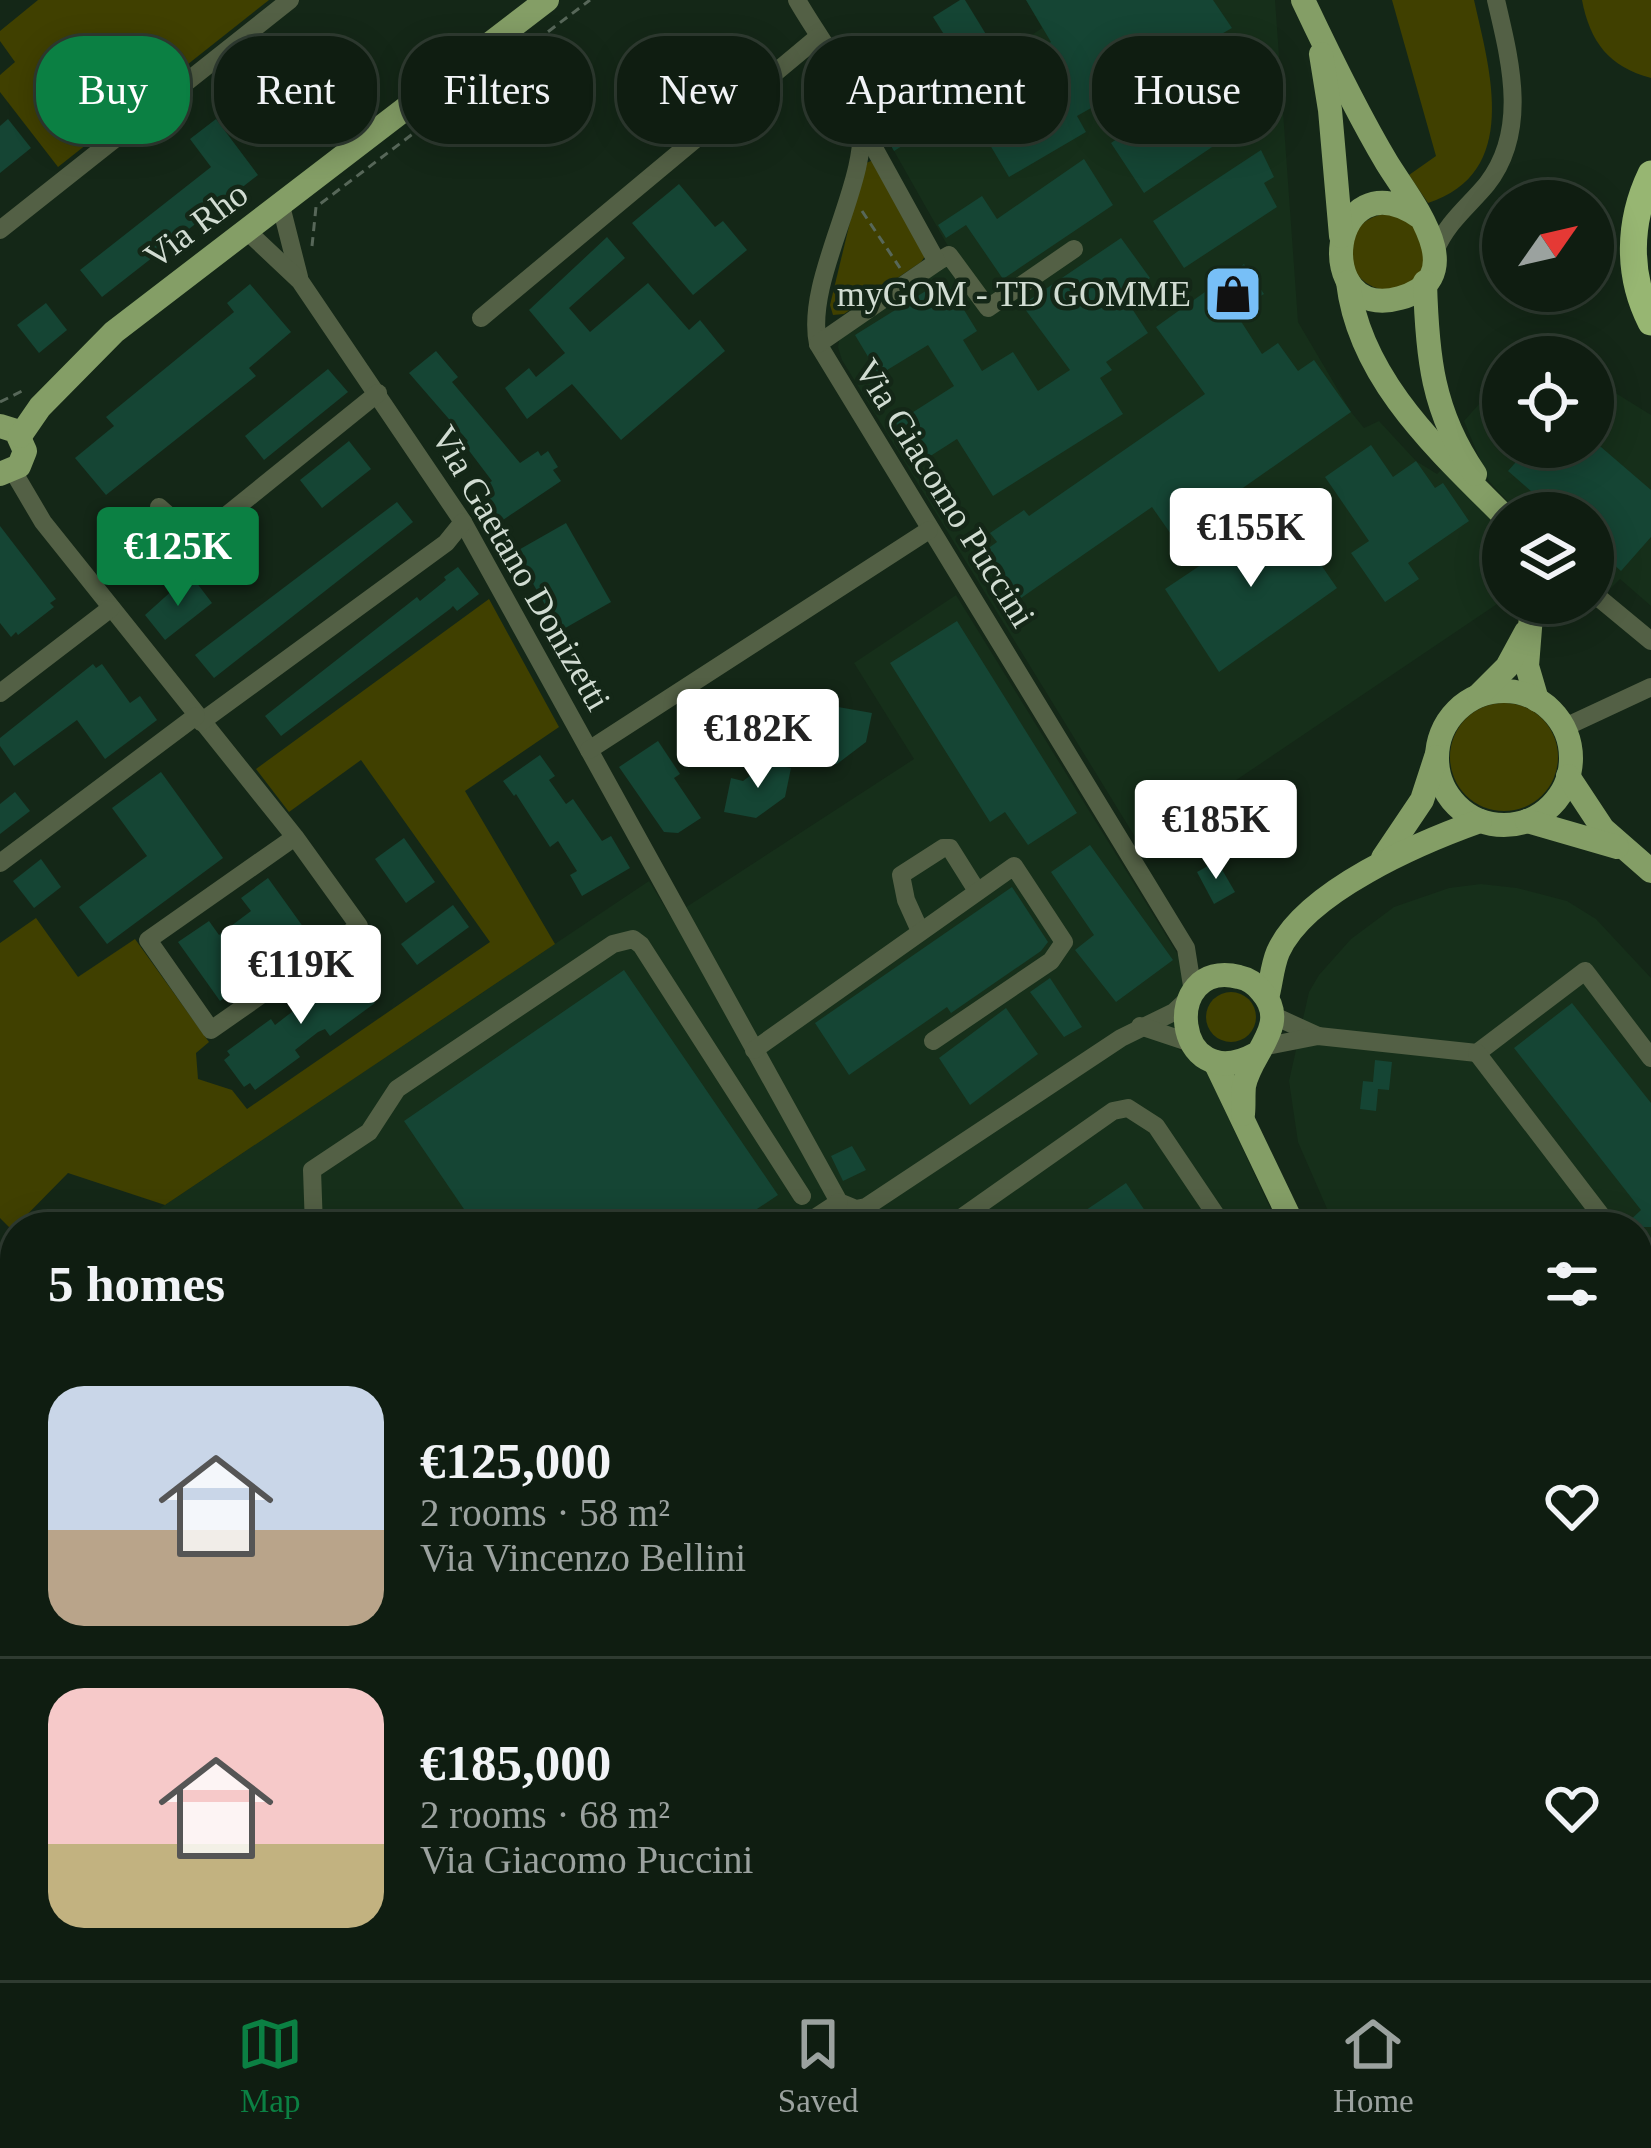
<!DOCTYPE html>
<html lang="en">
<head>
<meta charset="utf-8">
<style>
  :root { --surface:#0f1d11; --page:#18261a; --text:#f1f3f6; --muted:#9ba29f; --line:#2f3b31; --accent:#0b8043 }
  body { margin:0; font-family:"Times New Roman",serif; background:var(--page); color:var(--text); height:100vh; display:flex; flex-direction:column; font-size:45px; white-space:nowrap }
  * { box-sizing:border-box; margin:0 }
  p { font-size:39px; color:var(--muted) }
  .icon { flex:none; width:66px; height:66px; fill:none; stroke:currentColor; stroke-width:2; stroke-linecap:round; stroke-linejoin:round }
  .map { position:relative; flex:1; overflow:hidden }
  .side { position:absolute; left:0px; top:1212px; width:1653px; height:768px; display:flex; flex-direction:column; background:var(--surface); border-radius:48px 48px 0 0; box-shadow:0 6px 30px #0003,0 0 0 3px var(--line) }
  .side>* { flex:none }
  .hud { position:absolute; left:36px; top:36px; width:1581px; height:108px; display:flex; gap:24px }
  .needle { width:78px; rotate:56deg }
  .tools { position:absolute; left:1482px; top:180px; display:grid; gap:24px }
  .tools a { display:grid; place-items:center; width:132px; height:132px; border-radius:50%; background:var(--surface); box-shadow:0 6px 30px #0003,0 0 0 3px var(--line); font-size:60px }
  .price { position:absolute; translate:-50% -102px; padding:0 27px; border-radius:12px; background:#fff; color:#222; font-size:39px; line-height:78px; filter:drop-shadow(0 3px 6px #0008) }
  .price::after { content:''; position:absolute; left:50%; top:72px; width:36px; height:27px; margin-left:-18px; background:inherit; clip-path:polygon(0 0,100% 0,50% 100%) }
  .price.selected { background:var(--accent); color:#fff }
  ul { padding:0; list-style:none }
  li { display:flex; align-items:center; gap:36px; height:300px; padding:0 48px }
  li+li { border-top:3px solid var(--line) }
  li span { display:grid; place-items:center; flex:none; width:336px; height:240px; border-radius:36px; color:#555 }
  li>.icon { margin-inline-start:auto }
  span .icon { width:144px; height:144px; fill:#fffc; stroke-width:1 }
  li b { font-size:51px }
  h2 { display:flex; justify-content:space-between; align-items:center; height:144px; padding:0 48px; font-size:51px }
  .chip { padding:0 42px; border-radius:48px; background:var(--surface); box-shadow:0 6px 30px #0003,0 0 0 3px var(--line); font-size:42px; line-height:108px }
  .chip.selected { background:var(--accent); color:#fff }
  .tabs { display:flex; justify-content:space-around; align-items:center; height:168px; border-top:3px solid var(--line); background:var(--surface); font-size:33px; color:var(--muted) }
  .tabs a { display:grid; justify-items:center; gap:6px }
  .tabs .selected { color:var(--accent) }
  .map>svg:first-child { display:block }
  .built { fill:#162f1a }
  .green { fill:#404000 }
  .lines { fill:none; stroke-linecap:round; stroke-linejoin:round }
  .stream { stroke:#030e0d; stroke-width:6 }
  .building { fill:#154534 }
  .path { stroke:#576759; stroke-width:3; stroke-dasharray:9 6; stroke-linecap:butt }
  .minor { stroke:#536045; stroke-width:18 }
  .major { stroke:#849e66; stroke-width:24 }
  .highway { stroke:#97b672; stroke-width:27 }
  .labels { text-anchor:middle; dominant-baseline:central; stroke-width:9; stroke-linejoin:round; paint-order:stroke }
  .street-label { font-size:36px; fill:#d1dcd2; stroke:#142717 }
  .poi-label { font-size:36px; fill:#d1dcd2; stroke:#142717; text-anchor:end }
</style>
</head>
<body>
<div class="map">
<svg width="1651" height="1980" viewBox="0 0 1651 1980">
  <rect width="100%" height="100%" fill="#142717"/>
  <g class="built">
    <polygon points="1026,0 1275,0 1298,322 1351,412 1364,428 1379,421 1416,461 1437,474 1444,467 1494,518 1503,535 1503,600 1140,845 842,360 838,347 840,335 949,248 885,135 1042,28"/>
    <polygon points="1503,377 1503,447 1593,447 1593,379 1651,415 1651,606 1620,579 1609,590 1593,576 1593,513 1518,513 1489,481 1464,421"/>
    <polygon points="956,595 1183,963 1187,979 1172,1009 1178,1049 1200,1060 1206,1070 1279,1227 132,1227 649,881 671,917 914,759 854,663"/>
    <polygon points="1481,884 1517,888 1567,901 1596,919 1651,978 1651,1381 1638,1387 1638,1227 1335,1227 1298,1142 1289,1081 1309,992 1319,975 1351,939 1394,907 1449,888"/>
  </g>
  <g class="green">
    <polygon points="38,0 269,0 58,167 0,92 0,75 15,62 0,41 0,31"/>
    <path d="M1392 0H1474C1490 71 1521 173 1428 203L1409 175 1436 156Z"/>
    <path d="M1582 0H1651V78C1609 67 1590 42 1582 0Z"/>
    <polygon points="873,160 926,255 921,262 844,314 833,315 830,305 864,164"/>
    <circle cx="1388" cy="252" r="38"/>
    <polygon points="489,599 559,727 465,791 555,944 165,1205 68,1173 12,1230 0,1218 0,943 36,918 78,977 135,939 209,1042 196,1053 198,1079 232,1090 247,1109 490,942 361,760 289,812 256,769"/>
    <circle cx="1504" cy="757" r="54"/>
    <circle cx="1231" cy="1017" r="25"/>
    <polygon points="15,1701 15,1775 0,1773 0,1714"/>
    <polygon points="390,1965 585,1965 564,1980 399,1980"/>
  </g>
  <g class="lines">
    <polyline class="stream" points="0,1830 15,1816"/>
  </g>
  <g class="building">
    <polygon points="960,0 965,0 987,36 957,55 933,17"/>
    <polygon points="1026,0 1213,0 1232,28 1077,116 1086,132 1009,177 961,96 1051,42"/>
    <polygon points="1230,63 1237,74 1231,82 1255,118 1144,193 1111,143"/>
    <polygon points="950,94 960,110 894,151 885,135"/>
    <polygon points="8,119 31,148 0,173 0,126"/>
    <polygon points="216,119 258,175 102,297 80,270 211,167 190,139"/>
    <polygon points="1261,150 1274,177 1264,183 1277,207 1184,268 1153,221"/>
    <polygon points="1084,159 1113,205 1003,279 966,225 946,238 938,225 982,196 997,219"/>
    <polygon points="679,184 715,227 723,221 747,250 693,295 632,223"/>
    <polygon points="607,237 625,258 569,308 590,332 648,283 689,330 700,320 725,351 621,440 572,384 527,419 505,388 529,368 536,377 565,353 529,310"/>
    <polygon points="1121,238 1150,278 1125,298 1148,333 1106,362 1112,370 1100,378 1123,414 993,496 957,439 921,462 896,423 954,386 928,345 879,375 855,335 945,279 977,331 963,340 982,371 1013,352 1038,391 1070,370 1022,305"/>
    <polygon points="1244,264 1264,294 1235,312 1262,354 1278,343 1298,371 1314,360 1351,412 1173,537 1152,507 1014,603 980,554 997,542 990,533 1024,510 1029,516 1205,394 1156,327"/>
    <polygon points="250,284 291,332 249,368 256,376 106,495 75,458 114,426 106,417 234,312 227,303"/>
    <polygon points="46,303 67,330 39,353 17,325"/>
    <polygon points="436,351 458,377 452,382 520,463 538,451 541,456 548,451 558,467 553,470 561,481 500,522 483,495 490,491 486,485 492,481 464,444 468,441 409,373"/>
    <polygon points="328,369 348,392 264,460 245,436"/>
    <polygon points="349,441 371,469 322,508 300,480"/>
    <polygon points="1371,445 1393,477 1416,461 1435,488 1443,483 1469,521 1408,563 1419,579 1385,602 1351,553 1369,541 1325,477"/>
    <polygon points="1529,447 1601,447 1651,490 1651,537 1621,571 1593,546 1593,513 1556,513 1508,471"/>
    <polygon points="397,502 413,522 214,678 195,655"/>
    <polygon points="1283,510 1337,588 1219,672 1165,589"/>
    <polygon points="566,523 611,602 560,631 515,552"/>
    <polygon points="0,526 56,599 50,603 54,607 18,635 16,632 11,637 0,623"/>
    <polygon points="128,530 152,558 127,578 102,547"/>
    <polygon points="458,567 479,594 457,611 453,606 450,609 281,736 265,716 417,597 420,601 446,580 444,577"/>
    <polygon points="193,578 212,603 165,640 145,615 175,588 177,591"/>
    <polygon points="957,621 1077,813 1028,845 1005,812 990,822 890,663"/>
    <polygon points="93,664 96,668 102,664 130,703 140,696 157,720 105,759 77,720 14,766 0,746 0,738"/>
    <polygon points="838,707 872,713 866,742 837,764 804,758 812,725 824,726 836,717"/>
    <polygon points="658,741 680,774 674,778 701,818 678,833 664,832 619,767"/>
    <polygon points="540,755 555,776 549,780 566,804 573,799 602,841 611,836 630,868 582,896 570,875 577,871 558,841 550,847 516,794 514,796 503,781"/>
    <polygon points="757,761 791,768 785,797 756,818 724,812 731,778 743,781 755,772"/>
    <polygon points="161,772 223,858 107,944 79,907 147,856 112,808"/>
    <polygon points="15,792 30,811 0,834 0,804"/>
    <polygon points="404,838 435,882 406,903 375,859"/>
    <polygon points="1090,845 1173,960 1116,1002 1075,950 1094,935 1051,872"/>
    <polygon points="41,859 61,887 34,908 13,881"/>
    <polygon points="1217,861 1235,892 1214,904 1197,872"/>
    <polygon points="268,878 309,935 282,955 272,942 240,966 250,980 220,1001 178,942 209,921 219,935 251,911 241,898"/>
    <polygon points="1012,887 1048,942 1041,951 951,1013 947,1007 849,1075 815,1023"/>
    <polygon points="453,905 469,927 417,965 401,944"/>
    <polygon points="346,965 350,971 358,965 376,991 370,996 375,1003 330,1036 325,1029 318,1032 295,1050 300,1057 255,1090 250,1083 244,1087 224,1060 230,1055 227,1051 271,1019 275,1025 306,1001 303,997"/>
    <polygon points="624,970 778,1195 730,1227 450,1227 468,1215 404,1121"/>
    <polygon points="1050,978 1082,1027 1064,1037 1030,992"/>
    <polygon points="1572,1003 1651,1103 1651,1227 1623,1227 1641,1210 1514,1048"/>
    <polygon points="1006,1008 1038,1054 970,1105 939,1058"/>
    <polygon points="1375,1060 1392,1062 1389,1090 1378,1089 1376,1111 1360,1109 1363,1081 1373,1082"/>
    <polygon points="852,1146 866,1170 843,1181 831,1156"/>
    <polygon points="1126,1183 1156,1227 1061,1227"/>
  </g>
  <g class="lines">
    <g class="path">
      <polyline points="862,211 900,268"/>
      <polyline points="312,246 316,207 590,0"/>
      <polyline points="0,402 26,389"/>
      <polyline points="1638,1891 1651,1907"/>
      <polyline points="1071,1965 1081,1980"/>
    </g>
    <g class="minor">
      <path d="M797 0C815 32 852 80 860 115 873 179 804 277 818 344L1186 948 1193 992"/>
      <polyline points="281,206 299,277"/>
      <polyline points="0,230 290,0"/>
      <polyline points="247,231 300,281 463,522 839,1202 856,1209 866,1207 1121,1038 1174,1012 1190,997"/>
      <path d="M1435 251C1448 221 1468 207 1487 184 1529 130 1510 60 1496 0"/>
      <polyline points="937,262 949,255 988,308 1074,249"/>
      <polyline points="481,318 818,37"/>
      <polyline points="818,344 937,262 873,146 860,138"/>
      <polyline points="13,471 43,522 295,837 359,926 211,1030 148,940 295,837"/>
      <polyline points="159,507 196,540 239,570"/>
      <polyline points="196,540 378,393"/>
      <polyline points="1593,593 1651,641"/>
      <polyline points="0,693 111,608"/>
      <polyline points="201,722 446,543 463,522"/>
      <polyline points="1563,728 1651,687"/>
      <polyline points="589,750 929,530"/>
      <polyline points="0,863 196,716"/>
      <polyline points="920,931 906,900 901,875 943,848 950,848 977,891"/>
      <polyline points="1272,1015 1318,1036"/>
      <polyline points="1140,1026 1191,1043"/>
      <polyline points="1262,1047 1318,1036 1477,1053 1585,971 1651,1058"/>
      <polyline points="754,1050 1014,866 1064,942 1051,961 933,1041"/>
      <polyline points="1477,1053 1610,1227"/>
      <polyline points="314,1227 312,1170 369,1132 397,1089 613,944 633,939 641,945 802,1196"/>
      <polyline points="801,1227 839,1202"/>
      <polyline points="948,1227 1113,1111 1128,1108 1156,1126 1224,1227"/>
      <polyline points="1638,1263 1651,1280"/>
      <polyline points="1638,1783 1651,1777"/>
      <polyline points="1563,1965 1567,1980"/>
    </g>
    <g class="major">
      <path d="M1303 0C1329 55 1356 111 1387 163 1409 199 1475 277 1400 298 1310 324 1328 154 1420 217"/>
      <polyline points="1321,54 1330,110 1341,236"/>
      <path d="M1348 282C1359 377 1435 447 1499 511"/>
      <path d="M1425 282C1427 355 1432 412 1475 474"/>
      <polyline points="0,426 16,431 25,451 19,466 0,474"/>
      <polyline points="20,436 40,407 114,332 547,0"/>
      <polyline points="1532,603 1527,666 1537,700"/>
      <circle cx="1504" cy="758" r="67"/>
      <polyline points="1479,695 1507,667 1526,632"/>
      <polyline points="1568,776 1603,829 1651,871"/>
      <polyline points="1527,821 1617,847"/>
      <polyline points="1383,858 1422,800 1436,757"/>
      <path d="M1267 998C1271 984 1272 966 1278 952 1305 891 1421 842 1480 821"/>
      <polyline points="1215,1062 1294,1227"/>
      <path d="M1243 1114C1244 1105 1243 1095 1244 1086 1250 1053 1291 1025 1262 992 1256 984 1249 979 1239 977 1160 957 1172 1100 1256 1054"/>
      <polyline points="0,1594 15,1558"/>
      <polyline points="0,1624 15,1619"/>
      <polyline points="332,1965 340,1980"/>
      <polyline points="1323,1965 1330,1980"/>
    </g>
    <path class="highway" d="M1651 174C1628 222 1627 275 1651 322"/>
  </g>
  <defs>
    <g id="shop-square" transform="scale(3)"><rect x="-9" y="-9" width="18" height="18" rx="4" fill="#77bff7" stroke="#142717"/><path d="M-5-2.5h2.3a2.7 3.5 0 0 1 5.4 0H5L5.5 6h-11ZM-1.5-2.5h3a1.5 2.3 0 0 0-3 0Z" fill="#111"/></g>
  </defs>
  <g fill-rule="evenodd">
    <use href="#shop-square" x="1233" y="294"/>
  </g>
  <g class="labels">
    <g class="street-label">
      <text transform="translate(196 225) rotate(-37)">Via Rho</text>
      <text transform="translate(945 493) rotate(58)">Via Giacomo Puccini</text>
      <text transform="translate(521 568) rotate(60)">Via Gaetano Donizetti</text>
    </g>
    <g class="poi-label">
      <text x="1191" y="294">myGOM - TD GOMME</text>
    </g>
  </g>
</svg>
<div class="tools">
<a><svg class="needle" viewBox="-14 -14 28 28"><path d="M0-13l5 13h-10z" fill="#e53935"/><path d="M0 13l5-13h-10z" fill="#9ba29f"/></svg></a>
<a><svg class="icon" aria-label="locate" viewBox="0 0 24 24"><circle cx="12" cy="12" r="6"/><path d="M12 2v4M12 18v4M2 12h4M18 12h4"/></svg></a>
<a><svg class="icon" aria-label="layers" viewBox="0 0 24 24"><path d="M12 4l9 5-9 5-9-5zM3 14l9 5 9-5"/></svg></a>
</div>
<b class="price" style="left:1251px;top:590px">€155K</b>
<b class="price selected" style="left:178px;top:609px">€125K</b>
<b class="price" style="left:758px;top:791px">€182K</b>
<b class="price" style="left:1216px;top:882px">€185K</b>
<b class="price" style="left:301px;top:1027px">€119K</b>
<div class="hud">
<a class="chip selected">Buy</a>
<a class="chip">Rent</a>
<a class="chip">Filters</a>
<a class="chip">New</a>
<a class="chip">Apartment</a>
<a class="chip">House</a>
</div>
<section class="side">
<h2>5 homes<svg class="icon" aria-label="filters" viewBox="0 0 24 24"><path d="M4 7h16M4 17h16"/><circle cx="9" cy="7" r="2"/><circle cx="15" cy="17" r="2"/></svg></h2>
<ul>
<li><span style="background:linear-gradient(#c9d6e8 60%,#b9a48a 0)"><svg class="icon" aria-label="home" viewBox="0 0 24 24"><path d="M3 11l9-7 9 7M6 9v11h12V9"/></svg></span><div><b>€125,000</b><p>2 rooms · 58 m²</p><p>Via Vincenzo Bellini</p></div><svg class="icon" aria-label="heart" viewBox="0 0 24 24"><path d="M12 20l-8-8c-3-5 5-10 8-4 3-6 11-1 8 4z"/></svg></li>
<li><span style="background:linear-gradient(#f6c9c9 65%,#c2b280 0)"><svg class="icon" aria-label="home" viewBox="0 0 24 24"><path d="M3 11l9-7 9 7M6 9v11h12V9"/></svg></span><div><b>€185,000</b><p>2 rooms · 68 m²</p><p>Via Giacomo Puccini</p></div><svg class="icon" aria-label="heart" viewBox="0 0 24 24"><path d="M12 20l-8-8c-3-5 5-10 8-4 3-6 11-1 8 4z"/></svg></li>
</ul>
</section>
</div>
<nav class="tabs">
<a class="selected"><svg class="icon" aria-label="map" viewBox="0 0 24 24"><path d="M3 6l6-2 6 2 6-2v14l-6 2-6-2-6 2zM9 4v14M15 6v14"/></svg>Map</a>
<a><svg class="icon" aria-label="saved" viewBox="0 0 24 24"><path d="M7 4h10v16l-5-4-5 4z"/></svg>Saved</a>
<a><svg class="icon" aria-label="home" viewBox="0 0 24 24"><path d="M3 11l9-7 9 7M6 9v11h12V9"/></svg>Home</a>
</nav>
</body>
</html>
